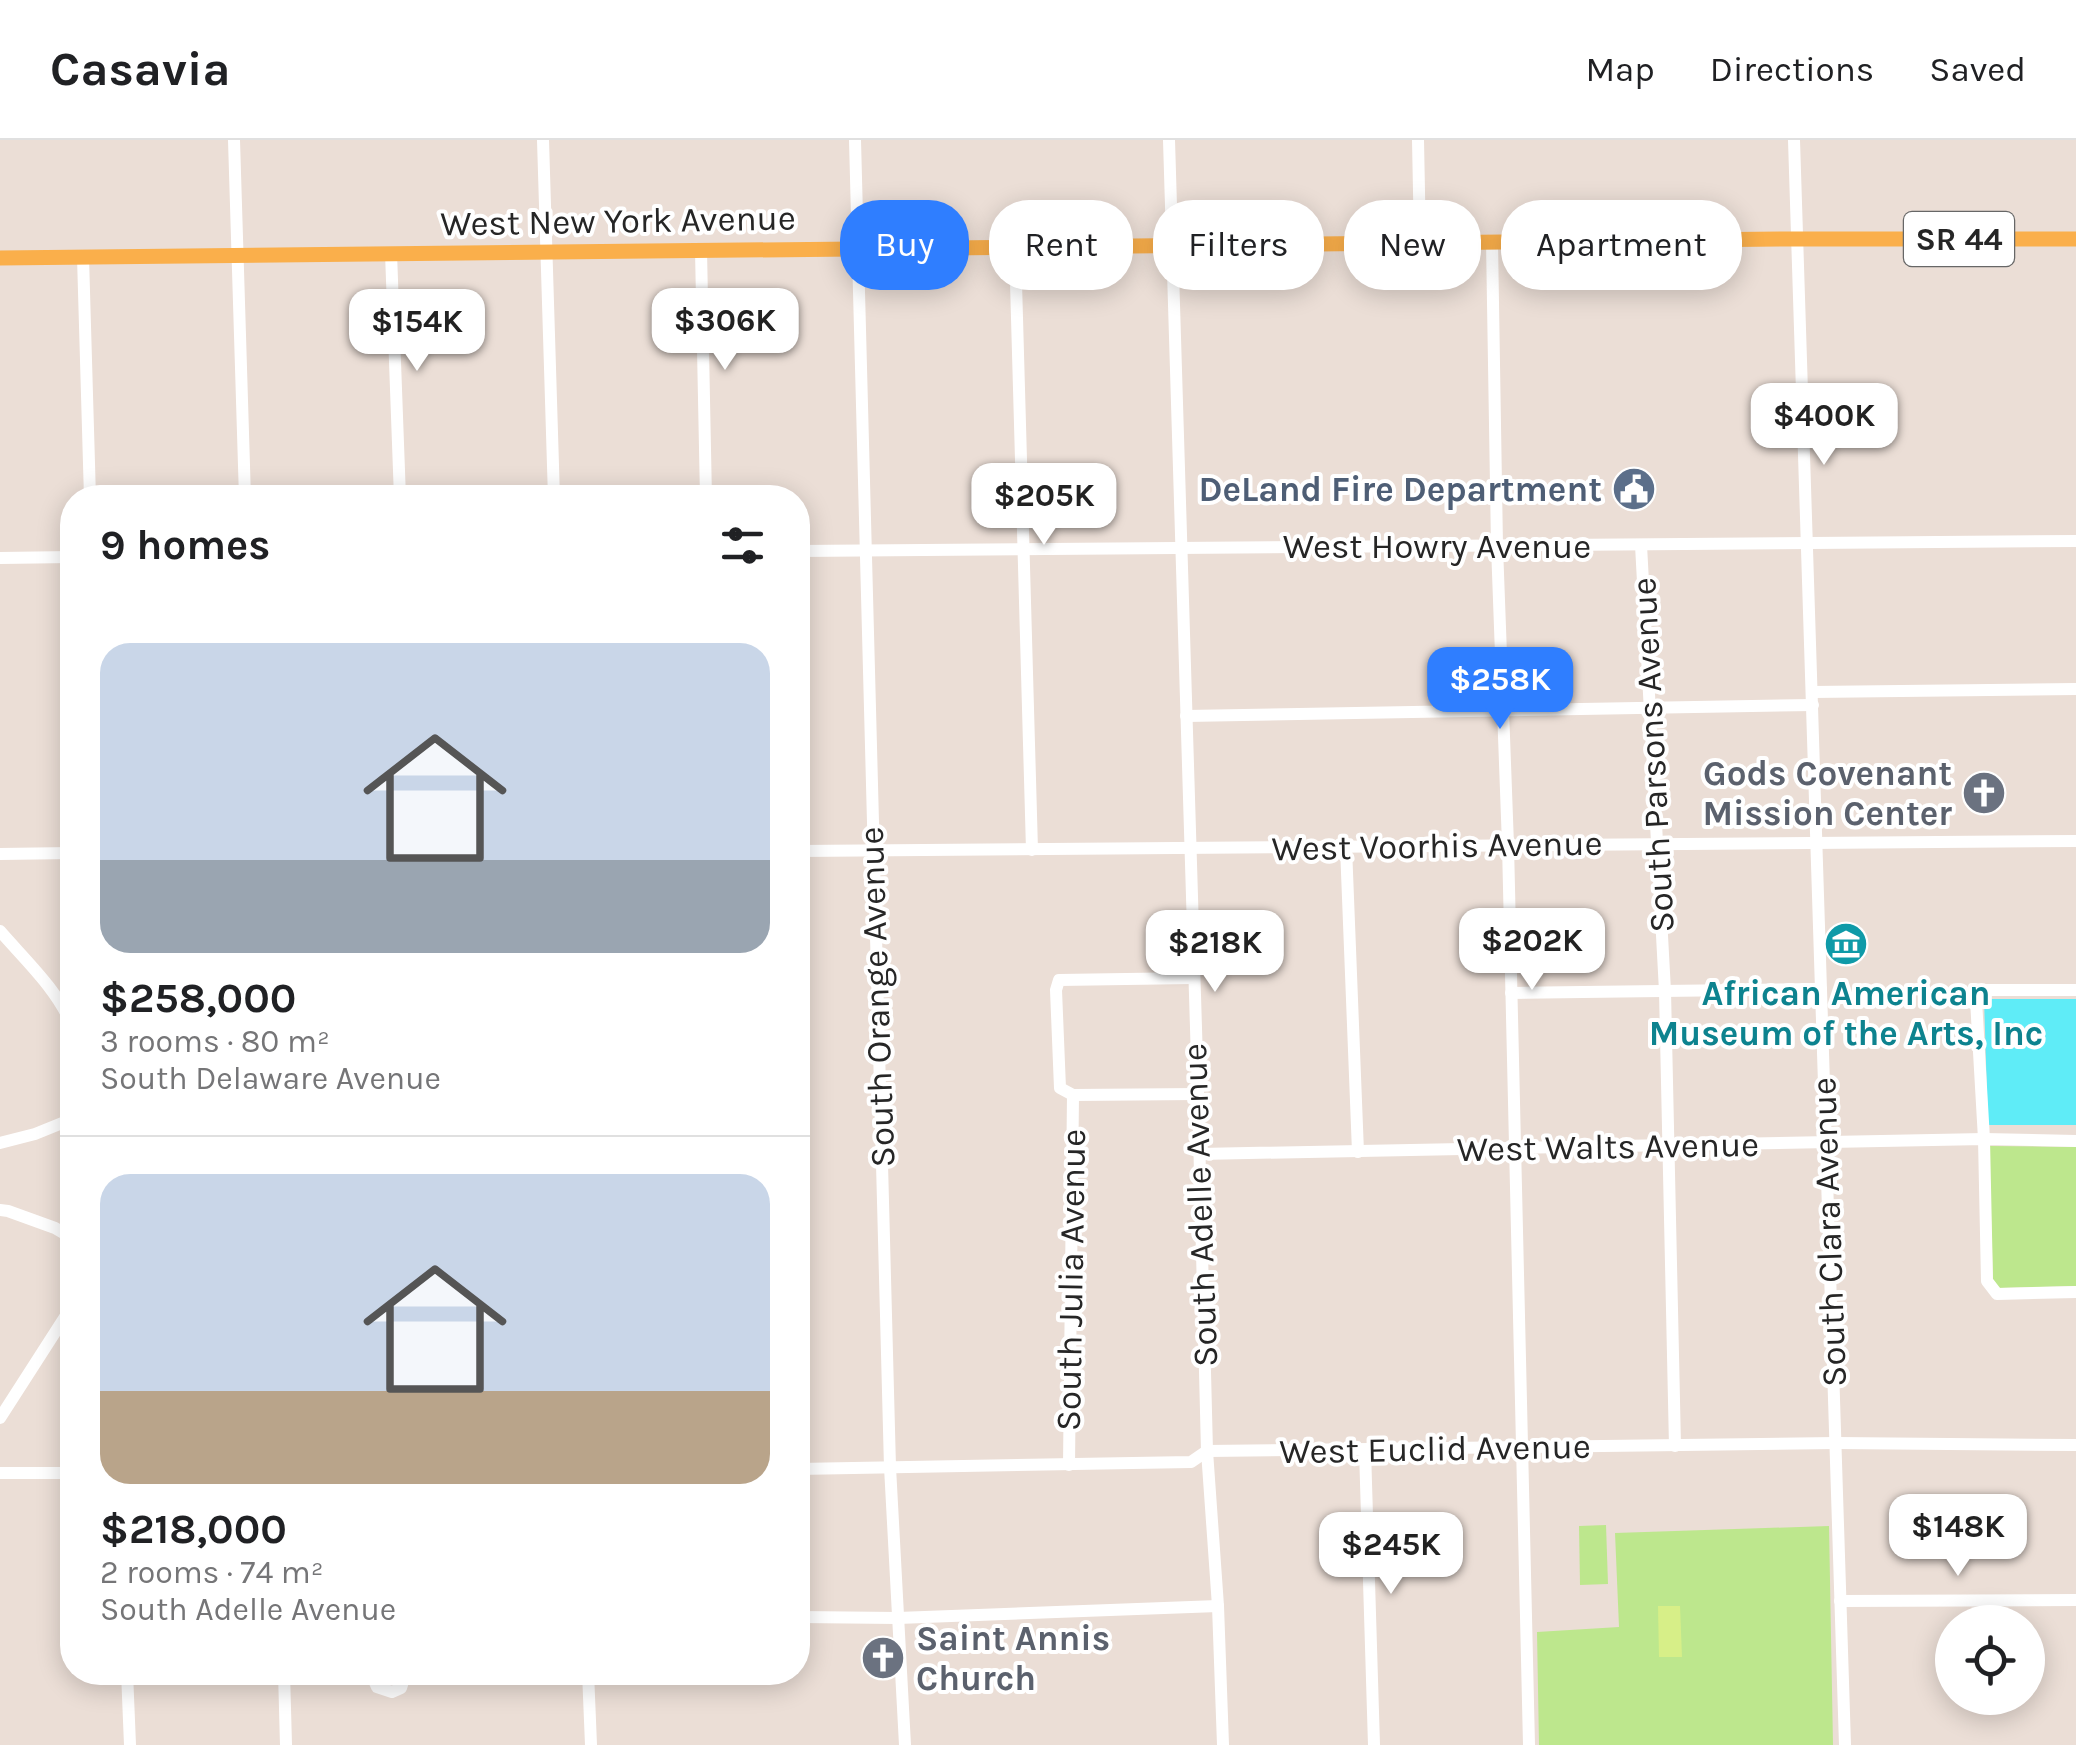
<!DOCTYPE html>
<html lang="en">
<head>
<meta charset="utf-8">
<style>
  :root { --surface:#fff; --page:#f6f6f6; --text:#202124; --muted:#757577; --line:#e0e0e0; --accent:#2f7eff }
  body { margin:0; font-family:Karla,sans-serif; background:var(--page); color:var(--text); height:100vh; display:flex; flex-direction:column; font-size:38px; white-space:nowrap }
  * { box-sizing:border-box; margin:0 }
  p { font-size:32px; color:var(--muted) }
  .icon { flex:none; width:55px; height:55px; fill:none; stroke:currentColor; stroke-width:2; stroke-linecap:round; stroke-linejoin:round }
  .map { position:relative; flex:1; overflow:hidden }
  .drawer { position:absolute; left:60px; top:345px; width:750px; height:1200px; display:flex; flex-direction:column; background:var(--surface); border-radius:40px; box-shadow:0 5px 25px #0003 }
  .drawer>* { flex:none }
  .hud { position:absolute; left:840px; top:60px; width:950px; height:90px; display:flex; gap:20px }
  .tools { position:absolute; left:1935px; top:1465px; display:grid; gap:20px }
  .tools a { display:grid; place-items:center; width:110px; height:110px; border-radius:50%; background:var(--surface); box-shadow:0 5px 25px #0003; font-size:50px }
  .price { position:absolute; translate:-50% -85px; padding:0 22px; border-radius:20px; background:#fff; color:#222; font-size:32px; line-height:65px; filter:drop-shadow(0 2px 5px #0008) }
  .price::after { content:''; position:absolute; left:50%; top:60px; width:30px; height:22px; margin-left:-15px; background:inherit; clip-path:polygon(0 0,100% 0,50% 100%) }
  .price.active { background:var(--accent); color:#fff }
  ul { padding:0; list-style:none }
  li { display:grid; align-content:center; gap:20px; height:530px; padding:0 40px }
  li+li { border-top:2px solid var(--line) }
  li span { display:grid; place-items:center; height:310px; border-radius:30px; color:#555 }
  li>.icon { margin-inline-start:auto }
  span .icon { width:180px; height:180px; fill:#fffc; stroke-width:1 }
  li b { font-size:42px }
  h2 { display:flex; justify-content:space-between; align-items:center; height:120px; padding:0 40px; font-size:42px }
  .pill { padding:0 35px; border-radius:40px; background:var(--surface); box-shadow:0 5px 25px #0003; font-size:35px; line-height:90px }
  .pill.active { background:var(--accent); color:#fff }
  header { display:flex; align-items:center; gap:60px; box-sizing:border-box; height:140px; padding:0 50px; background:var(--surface); border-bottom:2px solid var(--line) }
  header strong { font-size:48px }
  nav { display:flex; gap:55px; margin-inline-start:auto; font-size:35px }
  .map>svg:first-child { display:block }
  .green { fill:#bde78d }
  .pitch { fill:#d7ef88 }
  .water { fill:#5fecf7 }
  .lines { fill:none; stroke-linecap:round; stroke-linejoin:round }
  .minor { stroke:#fff; stroke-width:12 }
  .major { stroke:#faaf4b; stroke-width:15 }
  .labels { text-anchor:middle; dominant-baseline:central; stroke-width:8; stroke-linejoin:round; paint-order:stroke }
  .shield { fill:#fff; stroke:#676767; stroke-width:2.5 }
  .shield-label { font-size:32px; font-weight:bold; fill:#262626 }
  .street-label { font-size:35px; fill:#262626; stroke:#fff }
  .service-label { font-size:35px; font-weight:bold; fill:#4e5e75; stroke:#fff; text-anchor:end }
  .worship-label { font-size:35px; font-weight:bold; fill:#5b616d; stroke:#fff; text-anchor:end }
  .culture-label { font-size:35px; font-weight:bold; fill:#0d838f; stroke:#fff }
</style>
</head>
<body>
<header>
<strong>Casavia</strong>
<nav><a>Map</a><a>Directions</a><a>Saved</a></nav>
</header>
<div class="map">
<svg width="2076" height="1605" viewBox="0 0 2076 1605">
  <rect width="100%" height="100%" fill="#ebded6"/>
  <g class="green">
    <polygon points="1989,1006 2076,1007 2076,1146 1999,1148 1993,1140"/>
    <polygon points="1606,1385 1608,1444 1580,1445 1579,1386"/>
    <polygon points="1829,1386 1833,1605 1539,1605 1537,1492 1619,1487 1615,1393"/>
  </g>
  <polygon class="pitch" points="1658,1466 1680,1466 1682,1517 1659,1517"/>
  <polygon class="water" points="1984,859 2076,859 2076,985 1988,985"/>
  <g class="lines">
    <g class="minor">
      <polyline points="234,0 245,358"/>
      <polyline points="543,0 554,358"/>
      <polyline points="855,0 890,1327 905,1605"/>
      <polyline points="1169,0 1198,954 1207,1311 1218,1466 1223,1605"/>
      <polyline points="1418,0 1420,103"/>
      <polyline points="1794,0 1845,1605"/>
      <polyline points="1492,102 1497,406 1508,705 1529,1605"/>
      <polyline points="1015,107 1032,710"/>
      <polyline points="701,110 706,358"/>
      <polyline points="391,113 400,358"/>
      <polyline points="83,117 90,358"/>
      <polyline points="1641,405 1665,851 1675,1306"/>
      <polyline points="798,411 2076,401"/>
      <polyline points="0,418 72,417"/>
      <polyline points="1812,552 2076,549"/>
      <polyline points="1186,576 1813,565"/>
      <polyline points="1346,707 1358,1012"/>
      <path d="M798 711C1224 710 1650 702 2076 701"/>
      <polyline points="0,714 72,713"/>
      <path d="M0 791C25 820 58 850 72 886"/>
      <polyline points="1193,838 1059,840 1056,850 1060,948 1073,955 1198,954"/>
      <polyline points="2076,850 1982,850 1976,860 1984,999 1987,1141 1997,1154 2076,1152"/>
      <polyline points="1511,853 1821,849"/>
      <polyline points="0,1003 35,994 72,979"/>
      <polyline points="1200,1014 1984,999 2076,1001"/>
      <polyline points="0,1070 8,1071 55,1088 72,1098"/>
      <polyline points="0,1278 72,1166"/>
      <polyline points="1365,1310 1374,1605"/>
      <polyline points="1069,1325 1073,955"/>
      <polyline points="798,1329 1191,1322 1207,1311 1836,1303 2076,1305"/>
      <polyline points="0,1333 72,1333"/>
      <polyline points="1840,1461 2076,1460"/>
      <polyline points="798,1477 898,1478 1218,1466"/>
      <polyline points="127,1532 130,1605"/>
      <polyline points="284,1532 286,1605"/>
      <polyline points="373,1532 373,1538 377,1547 392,1552 401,1548 406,1532"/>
      <polyline points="588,1532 591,1605"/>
    </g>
    <polyline class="major" points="0,118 1783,99 2076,99"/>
  </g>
  <defs>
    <g id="civic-disc" transform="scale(2.25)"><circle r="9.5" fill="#5c6f8a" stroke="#fff"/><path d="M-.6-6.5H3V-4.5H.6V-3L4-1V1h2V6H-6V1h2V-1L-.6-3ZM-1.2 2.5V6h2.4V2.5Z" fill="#fff"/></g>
    <g id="church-disc" transform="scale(2.25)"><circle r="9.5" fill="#6b7280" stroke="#fff"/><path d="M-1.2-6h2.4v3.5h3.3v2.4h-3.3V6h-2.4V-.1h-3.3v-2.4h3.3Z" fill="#fff"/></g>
    <g id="museum-disc" transform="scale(2.25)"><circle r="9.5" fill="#0f9aa8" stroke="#fff"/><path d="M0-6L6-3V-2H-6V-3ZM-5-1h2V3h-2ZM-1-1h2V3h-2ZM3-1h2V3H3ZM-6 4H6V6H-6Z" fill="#fff"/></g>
  </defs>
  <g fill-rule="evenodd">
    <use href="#civic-disc" x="1634" y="349"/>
    <use href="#church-disc" x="1984" y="653"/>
    <use href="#museum-disc" x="1846" y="804"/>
    <use href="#church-disc" x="883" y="1518"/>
  </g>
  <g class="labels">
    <rect class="shield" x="1904" y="72" width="110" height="54" rx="8"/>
    <g class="shield-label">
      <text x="1959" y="99">SR 44</text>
    </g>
    <g class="street-label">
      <text transform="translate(618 81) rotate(-1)">West New York Avenue</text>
      <text x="1437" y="406">West Howry Avenue</text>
      <text transform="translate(1653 615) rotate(-93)">South Parsons Avenue</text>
      <text transform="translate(1437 706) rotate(-1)">West Voorhis Avenue</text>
      <text transform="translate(877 857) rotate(-92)">South Orange Avenue</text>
      <text transform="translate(1608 1007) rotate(-1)">West Walts Avenue</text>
      <text transform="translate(1200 1065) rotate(-92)">South Adelle Avenue</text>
      <text transform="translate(1829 1092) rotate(-92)">South Clara Avenue</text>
      <text transform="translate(1071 1140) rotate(-89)">South Julia Avenue</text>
      <text transform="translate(1435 1309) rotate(-1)">West Euclid Avenue</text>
    </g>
    <g class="service-label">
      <text x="1602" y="349">DeLand Fire Department</text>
    </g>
    <g class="worship-label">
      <text x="1952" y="633">Gods Covenant<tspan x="1952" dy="40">Mission Center</tspan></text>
      <text x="916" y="1498" text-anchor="start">Saint Annis<tspan x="916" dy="40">Church</tspan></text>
    </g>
    <g class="culture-label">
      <text x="1846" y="853">African American<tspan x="1846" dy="40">Museum of the Arts, Inc</tspan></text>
    </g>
  </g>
</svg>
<div class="tools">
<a><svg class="icon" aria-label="locate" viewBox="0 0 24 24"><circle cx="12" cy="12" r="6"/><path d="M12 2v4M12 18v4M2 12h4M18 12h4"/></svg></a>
</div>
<b class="price" style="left:725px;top:233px">$306K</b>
<b class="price" style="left:417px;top:234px">$154K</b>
<b class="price" style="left:1824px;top:328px">$400K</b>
<b class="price" style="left:1044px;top:408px">$205K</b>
<b class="price active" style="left:1500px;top:592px">$258K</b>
<b class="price" style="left:1532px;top:853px">$202K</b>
<b class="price" style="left:1215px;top:855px">$218K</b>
<b class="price" style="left:1958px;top:1439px">$148K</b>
<b class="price" style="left:1391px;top:1457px">$245K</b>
<div class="hud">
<a class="pill active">Buy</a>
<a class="pill">Rent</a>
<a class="pill">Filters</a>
<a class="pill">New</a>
<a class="pill">Apartment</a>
</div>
<section class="drawer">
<h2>9 homes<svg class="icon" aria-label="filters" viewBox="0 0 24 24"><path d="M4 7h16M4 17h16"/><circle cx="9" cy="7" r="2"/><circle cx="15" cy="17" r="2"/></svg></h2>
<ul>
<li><span style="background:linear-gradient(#c9d6e8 70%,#9aa5b1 0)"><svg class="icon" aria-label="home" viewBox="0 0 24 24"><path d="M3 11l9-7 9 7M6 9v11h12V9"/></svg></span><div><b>$258,000</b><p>3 rooms · 80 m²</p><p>South Delaware Avenue</p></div></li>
<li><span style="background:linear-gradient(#c9d6e8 70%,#b9a48a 0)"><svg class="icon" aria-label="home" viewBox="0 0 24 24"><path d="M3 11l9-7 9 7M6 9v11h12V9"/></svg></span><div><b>$218,000</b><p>2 rooms · 74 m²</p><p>South Adelle Avenue</p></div></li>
</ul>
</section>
</div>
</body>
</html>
